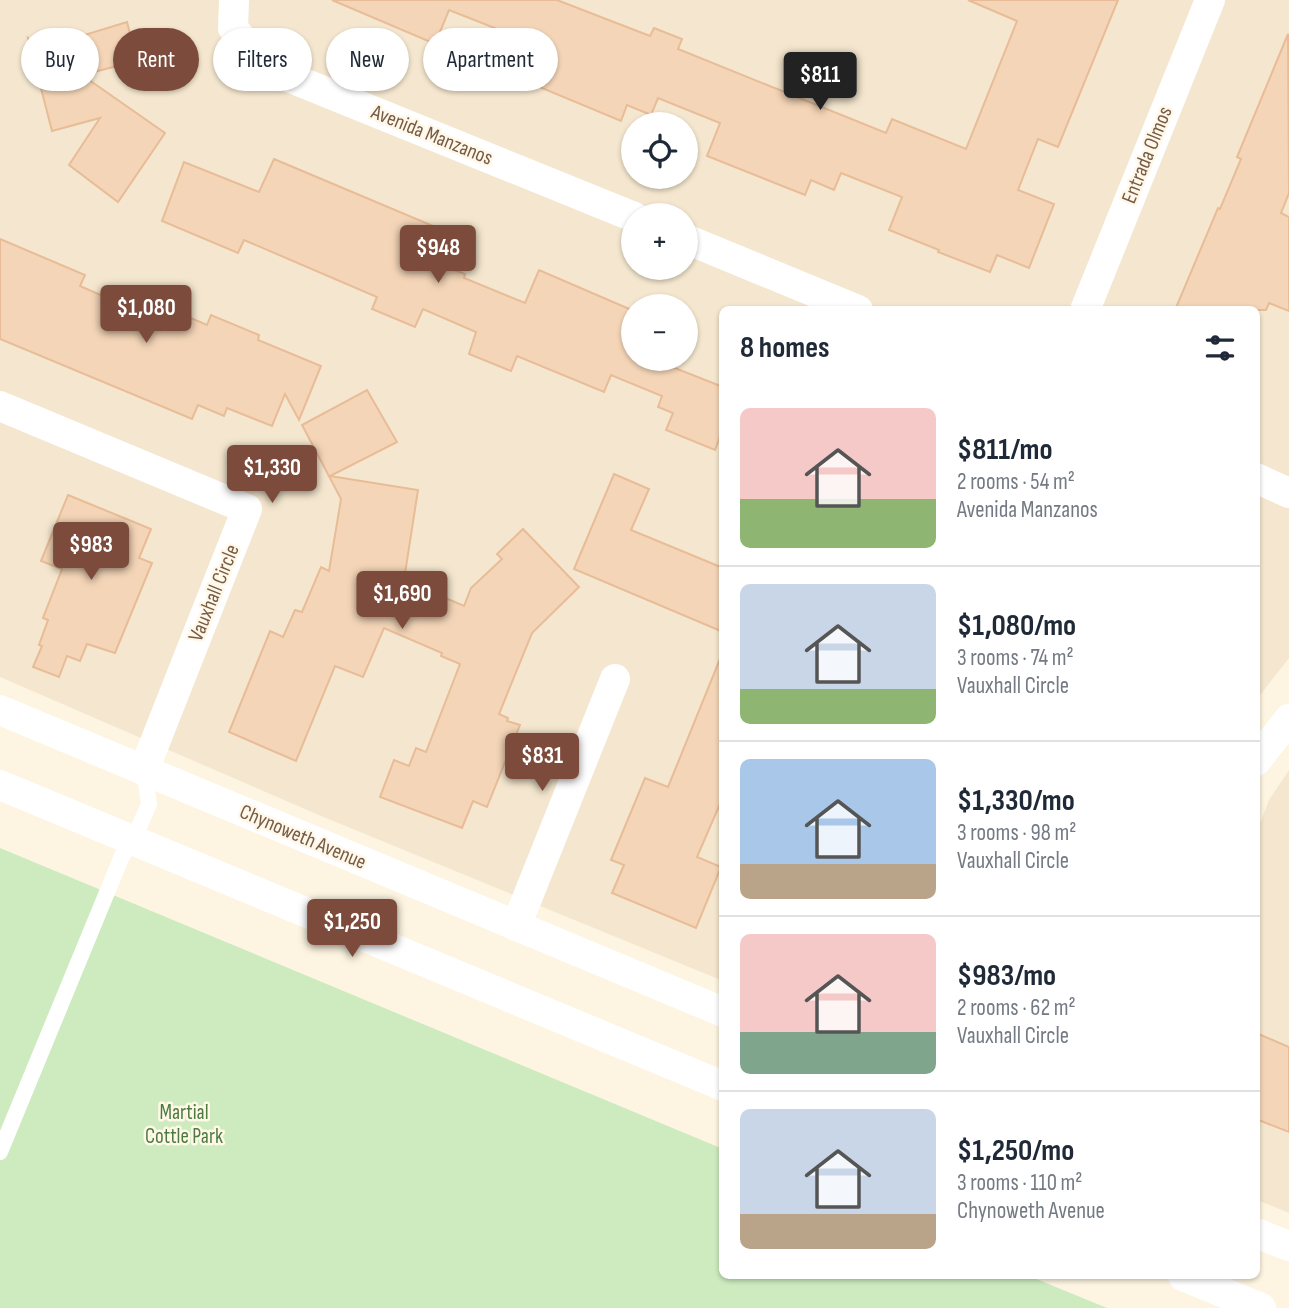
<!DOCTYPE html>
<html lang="en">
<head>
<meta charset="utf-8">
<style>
  :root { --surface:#fff; --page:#f6f6f7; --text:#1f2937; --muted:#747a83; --line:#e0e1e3; --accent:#7c4b3b }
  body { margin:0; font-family:"Sofia Sans Condensed",sans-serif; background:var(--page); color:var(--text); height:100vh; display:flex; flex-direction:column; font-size:26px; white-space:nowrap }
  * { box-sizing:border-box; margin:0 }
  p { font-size:23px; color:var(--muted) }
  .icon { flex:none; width:38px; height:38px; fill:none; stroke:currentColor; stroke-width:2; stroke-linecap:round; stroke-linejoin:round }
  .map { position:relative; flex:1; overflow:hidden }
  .panel { position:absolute; left:719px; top:306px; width:541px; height:973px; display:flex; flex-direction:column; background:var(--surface); border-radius:10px; box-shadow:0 2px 5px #0004 }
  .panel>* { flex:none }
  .banner { position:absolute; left:21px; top:28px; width:593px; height:63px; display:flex; gap:14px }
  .tools { position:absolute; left:621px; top:112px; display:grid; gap:14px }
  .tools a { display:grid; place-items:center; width:77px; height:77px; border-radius:50%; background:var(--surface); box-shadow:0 2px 5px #0004; font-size:35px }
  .price { position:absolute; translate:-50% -60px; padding:0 16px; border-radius:7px; background:var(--accent); color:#fff; font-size:23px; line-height:46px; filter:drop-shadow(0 2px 4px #0008) }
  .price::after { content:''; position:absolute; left:50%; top:42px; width:21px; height:16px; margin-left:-10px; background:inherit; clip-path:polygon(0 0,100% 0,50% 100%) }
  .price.on { background:#222; color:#fff }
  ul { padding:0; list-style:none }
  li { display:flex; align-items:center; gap:21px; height:175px; padding:0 21px }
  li+li { border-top:2px solid var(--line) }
  li span { display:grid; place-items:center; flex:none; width:196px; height:140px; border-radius:10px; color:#555 }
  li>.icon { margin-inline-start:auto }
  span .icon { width:84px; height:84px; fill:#fffc; stroke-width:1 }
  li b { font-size:30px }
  h2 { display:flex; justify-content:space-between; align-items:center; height:84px; padding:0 21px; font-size:30px }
  .chip { padding:0 24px; border-radius:32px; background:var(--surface); box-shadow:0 2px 5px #0004; font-size:24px; line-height:63px }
  .chip.on { background:var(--accent); color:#fff }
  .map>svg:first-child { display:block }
  .residential { fill:#f5e7cf; fill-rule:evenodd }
  .green { fill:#cdebbf }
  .building { fill:#f4d5b7; stroke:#e8bc96; stroke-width:2 }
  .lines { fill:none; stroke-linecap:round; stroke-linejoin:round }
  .lane { stroke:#fff; stroke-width:16 }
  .street { stroke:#fff; stroke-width:30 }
  .labels { text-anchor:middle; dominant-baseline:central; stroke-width:5; stroke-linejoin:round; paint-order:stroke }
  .street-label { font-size:21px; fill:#765b46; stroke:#fff8e8 }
  .park-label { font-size:21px; fill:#4b7c3e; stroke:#fff8e8 }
</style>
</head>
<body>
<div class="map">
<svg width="1289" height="1308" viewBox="0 0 1289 1308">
  <rect width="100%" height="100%" fill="#fdf5e1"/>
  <g class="residential">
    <path d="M0 0H1289V658L1257 699 1256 310H723V981L321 816 0 677ZM634 124H686V177H634ZM634 215H686V268H634ZM634 306H686V359H634Z"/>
    <polygon points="1289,770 1289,1213 1257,1200 1257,831 1269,800"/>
  </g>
  <polygon class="green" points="0,848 723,1149 723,1276 1029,1276 1107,1308 0,1308"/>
  <g class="building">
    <polygon points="332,0 557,0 650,36 654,28 682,39 678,49 886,133 892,119 966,149 1017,21 968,0 1118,0 1058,147 1038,139 1018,190 1054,204 1029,268 997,255 990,272 938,252 939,250 889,230 902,197 841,173 834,190 811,180 805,195 707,156 720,123 658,98 651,115 627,105 621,121 525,81 531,67 496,52 505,32 449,10 435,44"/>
    <polygon points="127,22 137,61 82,75 165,133 118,202 69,165 100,118 52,131 28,38 42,48"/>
    <polygon points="1288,34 1289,193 1281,213 1289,217 1289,311 1269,303 1266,310 1175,310 1218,208 1220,209 1241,159 1237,157"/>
    <polygon points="274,159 445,231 438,249 446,252 441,265 465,274 464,278 525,303 539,270 634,311 634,359 652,359 723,387 723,429 715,450 666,430 673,413 658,407 662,396 611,375 604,392 517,356 511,371 469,354 476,332 423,309 415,327 372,309 377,297 244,240 238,253 162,221 184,162 259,192"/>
    <polygon points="0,239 85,275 80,286 137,311 153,317 158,304 207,325 211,315 259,335 258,340 321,366 299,420 285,394 272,426 227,408 224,416 198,405 192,419 0,339"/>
    <polygon points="367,390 397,442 330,476 418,490 404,580 408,582 407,587 411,583 464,606 471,588 502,559 497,554 523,529 579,587 532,633 499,714 508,718 507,721 520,725 487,807 473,801 462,828 380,797 394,760 409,766 416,748 426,752 460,664 441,656 442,653 384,628 363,677 335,666 296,761 229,732 270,631 283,637 295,610 302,612 321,567 329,571 341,499 302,425"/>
    <polygon points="614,474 649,489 631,530 723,568 723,632 574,569"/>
    <polygon points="68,495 151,529 139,558 152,563 115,653 87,644 80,661 67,656 59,677 33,667 42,646 39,645 48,620 43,618 62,569 41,561"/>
    <polygon points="722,654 723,797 697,857 721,867 696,928 612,893 624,865 611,860 645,778 668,787"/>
    <polygon points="1256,1033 1289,1047 1289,1132 1256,1119"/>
  </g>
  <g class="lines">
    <polyline class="lane" points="0,1152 122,856 133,841 149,804 144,770"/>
    <g class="street">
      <polyline points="234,0 233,28 264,67 634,217"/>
      <polyline points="686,239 858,310"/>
      <polyline points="1085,310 1210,0"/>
      <polyline points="0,406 247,509 144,770"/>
      <polyline points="1256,478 1289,493"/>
      <polyline points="0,710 723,1012"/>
      <polyline points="1256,761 1289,719"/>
      <polyline points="0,785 723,1086"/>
      <polyline points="516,926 615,679"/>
      <polyline points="1256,1233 1289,1246"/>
      <polyline points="1183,1276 1261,1308"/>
    </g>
  </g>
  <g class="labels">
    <g class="street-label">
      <text transform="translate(432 135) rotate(22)">Avenida Manzanos</text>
      <text transform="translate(1147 155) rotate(-68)">Entrada Olmos</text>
      <text transform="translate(214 593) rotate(-68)">Vauxhall Circle</text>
      <text transform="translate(303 837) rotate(23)">Chynoweth Avenue</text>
    </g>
    <g class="park-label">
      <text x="184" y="1112">Martial<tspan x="184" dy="24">Cottle Park</tspan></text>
    </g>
  </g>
</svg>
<div class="tools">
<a><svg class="icon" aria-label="locate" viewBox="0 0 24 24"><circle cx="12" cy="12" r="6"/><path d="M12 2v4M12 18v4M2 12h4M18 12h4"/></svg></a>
<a>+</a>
<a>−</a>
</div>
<b class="price on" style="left:820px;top:112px">$811</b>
<b class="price" style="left:438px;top:285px">$948</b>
<b class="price" style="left:146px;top:345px">$1,080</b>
<b class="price" style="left:272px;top:505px">$1,330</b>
<b class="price" style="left:91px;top:582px">$983</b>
<b class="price" style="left:402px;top:631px">$1,690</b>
<b class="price" style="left:542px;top:793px">$831</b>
<b class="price" style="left:352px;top:959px">$1,250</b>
<div class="banner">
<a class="chip">Buy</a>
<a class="chip on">Rent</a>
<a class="chip">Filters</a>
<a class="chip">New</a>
<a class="chip">Apartment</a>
</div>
<section class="panel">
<h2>8 homes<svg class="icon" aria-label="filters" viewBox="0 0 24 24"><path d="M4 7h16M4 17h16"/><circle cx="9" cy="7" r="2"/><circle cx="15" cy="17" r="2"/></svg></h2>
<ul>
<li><span style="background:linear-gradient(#f6c9c9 65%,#8fb573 0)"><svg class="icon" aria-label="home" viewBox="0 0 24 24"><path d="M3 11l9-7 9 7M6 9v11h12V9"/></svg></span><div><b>$811/mo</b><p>2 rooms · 54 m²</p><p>Avenida Manzanos</p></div></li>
<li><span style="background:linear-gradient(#c9d6e8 75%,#8fb573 0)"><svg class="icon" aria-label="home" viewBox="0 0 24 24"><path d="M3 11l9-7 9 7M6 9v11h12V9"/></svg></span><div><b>$1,080/mo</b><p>3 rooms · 74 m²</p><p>Vauxhall Circle</p></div></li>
<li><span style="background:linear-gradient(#a9c7e8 75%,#b9a48a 0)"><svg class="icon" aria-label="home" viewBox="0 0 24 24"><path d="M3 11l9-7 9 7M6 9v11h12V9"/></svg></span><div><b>$1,330/mo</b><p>3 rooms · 98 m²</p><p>Vauxhall Circle</p></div></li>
<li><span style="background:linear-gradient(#f6c9c9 70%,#7fa58c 0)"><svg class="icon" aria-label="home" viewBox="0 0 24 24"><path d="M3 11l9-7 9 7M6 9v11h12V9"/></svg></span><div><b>$983/mo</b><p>2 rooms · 62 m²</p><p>Vauxhall Circle</p></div></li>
<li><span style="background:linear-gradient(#c9d6e8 75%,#b9a48a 0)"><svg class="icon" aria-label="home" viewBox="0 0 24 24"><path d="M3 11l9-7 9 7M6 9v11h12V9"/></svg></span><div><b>$1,250/mo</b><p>3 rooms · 110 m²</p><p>Chynoweth Avenue</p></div></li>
</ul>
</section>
</div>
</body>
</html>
